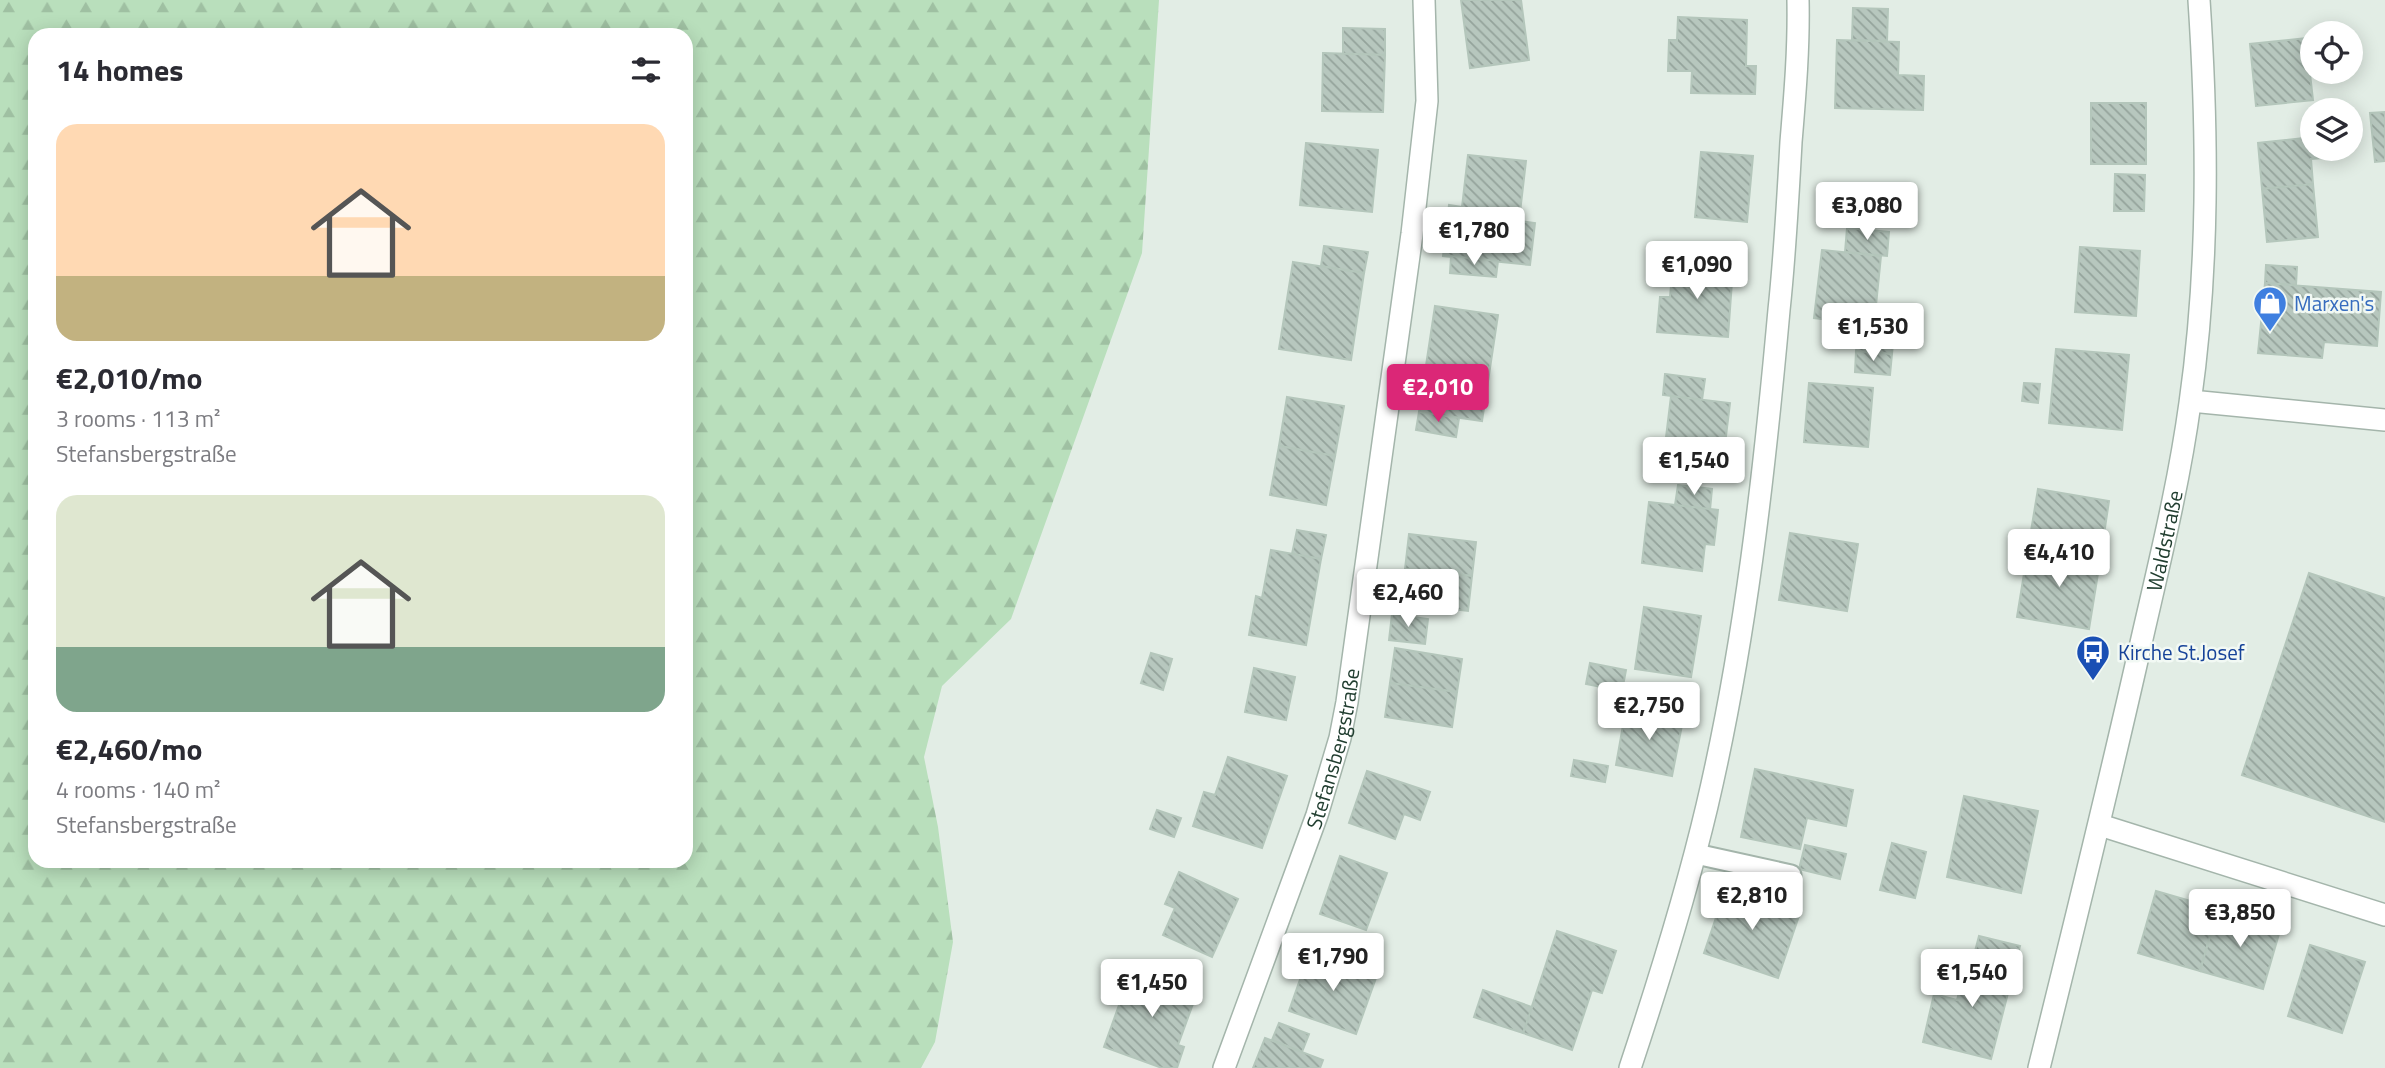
<!DOCTYPE html>
<html lang="en">
<head>
<meta charset="utf-8">
<style>
  :root { --surface:#fff; --page:#f7f7f7; --text:#2b2b33; --muted:#7c7c81; --accent:#db2777 }
  body { margin:0; font-family:"Titillium Web",sans-serif; background:var(--page); color:var(--text); height:100vh; display:flex; flex-direction:column; font-size:26px; white-space:nowrap }
  * { box-sizing:border-box; margin:0 }
  p { font-size:23px; color:var(--muted) }
  .icon { flex:none; width:38px; height:38px; fill:none; stroke:currentColor; stroke-width:2; stroke-linecap:round; stroke-linejoin:round }
  .map { position:relative; flex:1; overflow:hidden }
  .panel { position:absolute; left:28px; top:28px; width:665px; height:840px; display:flex; flex-direction:column; background:var(--surface); border-radius:21px; box-shadow:0 4px 18px #0003 }
  .panel>* { flex:none }
  .buttons { position:absolute; left:2300px; top:21px; display:grid; gap:14px }
  .buttons a { display:grid; place-items:center; width:63px; height:63px; border-radius:50%; background:var(--surface); box-shadow:0 4px 18px #0003; font-size:35px }
  .price { position:absolute; translate:-50% -60px; padding:0 16px; border-radius:7px; background:#fff; color:#222; font-size:23px; line-height:46px; filter:drop-shadow(0 2px 4px #0008) }
  .price::after { content:''; position:absolute; left:50%; top:42px; width:21px; height:16px; margin-left:-10px; background:inherit; clip-path:polygon(0 0,100% 0,50% 100%) }
  .price.current { background:var(--accent); color:#fff }
  ul { padding:0; list-style:none }
  li { display:grid; align-content:center; gap:14px; height:371px; padding:0 28px }
  li span { display:grid; place-items:center; height:217px; border-radius:21px; color:#555 }
  li>.icon { margin-inline-start:auto }
  span .icon { width:126px; height:126px; fill:#fffc; stroke-width:1 }
  li b { font-size:30px }
  h2 { display:flex; justify-content:space-between; align-items:center; height:84px; padding:0 28px; font-size:30px }
  .map>svg:first-child { display:block }
  .forest { fill:url(#forest-firs); fill-rule:evenodd }
  .building { fill:url(#building-back-hatch); stroke:#b4c6bb; stroke-width:2 }
  .lines { fill:none; stroke-linecap:round; stroke-linejoin:round }
  .service-casing { stroke:#a4b5ab; stroke-width:23 }
  .minor-casing { stroke:#a4b5ab; stroke-width:24 }
  .service { stroke:#fff; stroke-width:19 }
  .minor { stroke:#fff; stroke-width:21 }
  .labels { text-anchor:middle; dominant-baseline:central; stroke-width:5; stroke-linejoin:round; paint-order:stroke }
  .shop-label { font-size:21px; fill:#366cbe; stroke:#f2f9f4; text-anchor:start }
  .street-label { font-size:21px; fill:#213e30; stroke:#f2f9f4 }
  .transit-label { font-size:21px; fill:#164399; stroke:#f2f9f4; text-anchor:start }
</style>
</head>
<body>
<div class="map">
<svg width="2385" height="1068" viewBox="0 0 2385 1068">
  <defs>
    <pattern id="forest-firs" width="22" height="20" patternUnits="userSpaceOnUse" patternTransform="scale(1.75)"><rect width="22" height="20" fill="#b9dfbc"/><path d="M5 1l3.5 6h-7zM16 11l3.5 6h-7z" fill="#9fc0a2"/></pattern>
    <pattern id="building-back-hatch" width="6" height="6" patternUnits="userSpaceOnUse" patternTransform="scale(1.75)"><rect width="6" height="6" fill="#b7c7be"/><path d="M-1 5l2 2M0 0l6 6M5-1l2 2" fill="none" stroke="#94a39b"/></pattern>
  </defs>
  <rect width="100%" height="100%" fill="#e2ede5"/>
  <path class="forest" d="M0 0H1159L1142 253 1011 619 942 686 924 757 938 827 953 942 935 1042 921 1068H0ZM35 35H686V861H35Z"/>
  <g class="building">
    <polygon points="1461,0 1521,0 1529,60 1470,68"/>
    <polygon points="1853,8 1888,9 1887,41 1852,40"/>
    <polygon points="1678,17 1747,20 1746,66 1756,66 1755,94 1691,93 1692,71 1668,71 1669,40 1677,40"/>
    <polygon points="1343,28 1385,29 1385,55 1343,54"/>
    <polygon points="2306,38 2313,100 2256,106 2250,44"/>
    <polygon points="1837,40 1899,42 1898,75 1924,76 1923,110 1835,108"/>
    <polygon points="1323,53 1385,55 1383,112 1322,111"/>
    <rect x="2091" y="103" width="55" height="61"/>
    <polygon points="2385,112 2385,161 2375,162 2370,113"/>
    <polygon points="2312,137 2312,149 2333,149 2334,157 2311,159 2313,184 2262,189 2258,143"/>
    <polygon points="1306,143 1378,150 1372,212 1300,205"/>
    <polygon points="1701,152 1753,156 1747,222 1695,217"/>
    <polygon points="1468,155 1526,161 1519,221 1535,223 1530,265 1443,256 1449,205 1462,207"/>
    <polygon points="2115,174 2145,175 2144,211 2114,211"/>
    <polygon points="2313,184 2318,237 2267,242 2262,189"/>
    <polygon points="1847,228 1889,232 1887,256 1845,252"/>
    <polygon points="1703,242 1743,245 1741,268 1701,265"/>
    <polygon points="1324,246 1368,252 1364,273 1321,266"/>
    <polygon points="2080,247 2140,251 2136,316 2075,312"/>
    <polygon points="1822,250 1881,256 1874,325 1814,318"/>
    <polygon points="1451,256 1498,261 1496,277 1450,273"/>
    <polygon points="1293,262 1364,273 1351,360 1279,349"/>
    <polygon points="1673,263 1733,268 1728,337 1657,332 1660,297 1670,297"/>
    <polygon points="2266,265 2297,267 2296,285 2265,283"/>
    <polygon points="2265,283 2381,292 2377,346 2324,342 2322,358 2258,353"/>
    <polygon points="1435,306 1498,315 1482,421 1419,412"/>
    <polygon points="1858,329 1894,332 1892,354 1856,351"/>
    <polygon points="2056,349 2129,355 2122,430 2049,423"/>
    <polygon points="1856,351 1892,354 1890,375 1855,372"/>
    <polygon points="1665,374 1705,379 1702,400 1663,395"/>
    <polygon points="1809,383 1873,388 1868,447 1804,442"/>
    <polygon points="2024,383 2040,384 2038,403 2022,401"/>
    <polygon points="1671,396 1730,403 1723,461 1664,454"/>
    <polygon points="1287,397 1344,406 1335,456 1279,446"/>
    <polygon points="1419,412 1459,418 1456,437 1416,430"/>
    <polygon points="1279,446 1335,456 1326,505 1270,495"/>
    <polygon points="1678,485 1712,489 1710,510 1675,505"/>
    <polygon points="2038,489 2109,501 2100,561 2028,549"/>
    <polygon points="1649,502 1718,510 1714,545 1705,544 1702,571 1642,563"/>
    <polygon points="1297,530 1326,535 1321,559 1292,554"/>
    <polygon points="1790,533 1858,544 1847,611 1779,600"/>
    <polygon points="1409,534 1476,542 1472,576 1405,569"/>
    <polygon points="2028,549 2100,561 2089,629 2017,617"/>
    <polygon points="1271,550 1321,559 1306,645 1249,635 1256,596 1262,598"/>
    <polygon points="1405,569 1472,576 1468,611 1400,603"/>
    <polygon points="2309,573 2385,598 2385,822 2242,775"/>
    <polygon points="1644,607 1701,616 1691,677 1635,669"/>
    <polygon points="1392,614 1428,619 1425,644 1389,640"/>
    <polygon points="1395,648 1462,659 1457,692 1390,683"/>
    <polygon points="1151,653 1172,659 1163,690 1141,683"/>
    <polygon points="1590,663 1626,670 1622,691 1586,684"/>
    <polygon points="1254,668 1295,677 1286,720 1245,712"/>
    <polygon points="1390,683 1457,692 1452,727 1385,717"/>
    <polygon points="1626,708 1683,720 1672,776 1616,765"/>
    <polygon points="1228,757 1287,776 1262,848 1193,826 1204,792 1215,795"/>
    <polygon points="1574,760 1608,766 1605,782 1571,776"/>
    <polygon points="1755,769 1853,790 1846,826 1807,818 1800,849 1741,837"/>
    <polygon points="1367,771 1430,792 1420,820 1404,814 1395,839 1349,823"/>
    <polygon points="1964,796 2038,811 2021,893 1947,877"/>
    <polygon points="1157,810 1181,818 1174,837 1150,829"/>
    <polygon points="1892,843 1926,852 1915,898 1880,890"/>
    <polygon points="1805,845 1846,854 1840,879 1799,869"/>
    <polygon points="1340,856 1387,873 1366,930 1320,914"/>
    <polygon points="1179,872 1238,899 1212,957 1163,935 1175,908 1165,904"/>
    <polygon points="1727,885 1801,910 1778,978 1704,953"/>
    <polygon points="2156,891 2218,909 2200,971 2138,953"/>
    <polygon points="2218,909 2281,927 2263,989 2200,971"/>
    <polygon points="1557,931 1616,951 1602,993 1592,990 1572,1050 1523,1033"/>
    <polygon points="1979,936 2020,946 2015,966 1974,955"/>
    <polygon points="2310,945 2365,962 2342,1033 2288,1016"/>
    <polygon points="1310,951 1377,975 1356,1034 1289,1011"/>
    <polygon points="1969,954 2015,966 1991,1059 1923,1042 1934,994 1957,1000"/>
    <polygon points="1133,966 1198,990 1178,1045 1184,1047 1177,1068 1162,1068 1104,1047"/>
    <polygon points="1483,990 1532,1007 1523,1033 1474,1017"/>
    <polygon points="1279,1023 1309,1034 1302,1052 1272,1040"/>
    <polygon points="1265,1038 1323,1060 1320,1068 1253,1068"/>
  </g>
  <g class="lines">
    <g class="service-casing">
      <polyline id="service" points="1696,854 1791,875"/>
    </g>
    <g class="minor-casing">
      <g id="minor">
        <polyline points="2191,401 2385,420"/>
        <polyline points="2100,825 2385,915"/>
        <path id="s1" d="M1224 1068 1317 815 1340 738 1347 702 1412 234 1427 101 1424 0"/>
        <path d="M1630 1068C1659 981 1686 895 1707 806 1745 644 1764 477 1779 310 1785 254 1788 198 1791 142 1795 94 1799 48 1798 0"/>
        <path id="s2" d="M2039 1068C2074 927 2109 785 2141 643 2159 564 2179 484 2190 403 2209 269 2208 135 2199 0"/>
      </g>
    </g>
    <use href="#service" class="service"/>
    <use href="#minor" class="minor"/>
  </g>
  <defs>
    <g id="shop-pin" transform="scale(1.75)"><path d="M0 17L-7.5 6A9.5 9.5 0 1 1 7.5 6Z" fill="#3f7fe0" stroke="#f2f9f4"/><path d="M-5-2.5h2.3a2.7 3.5 0 0 1 5.4 0H5L5.5 6h-11ZM-1.5-2.5h3a1.5 2.3 0 0 0-3 0Z" fill="#fff"/></g>
    <g id="bus-pin" transform="scale(1.75)"><path d="M0 17L-7.5 6A9.5 9.5 0 1 1 7.5 6Z" fill="#1a4fb4" stroke="#f2f9f4"/><path d="M-5-6H5V4H4V6H2V4H-2V6H-4V4H-5ZM-3.5-4V0h7V-4ZM-3.5 1.2v1.5H-2V1.2ZM2 1.2v1.5H3.5V1.2Z" fill="#fff"/></g>
  </defs>
  <g fill-rule="evenodd">
    <use href="#shop-pin" x="2270" y="303"/>
    <use href="#bus-pin" x="2093" y="652"/>
  </g>
  <g class="labels">
    <g class="shop-label">
      <text x="2294" y="303">Marxen's</text>
    </g>
    <g class="street-label">
      <text stroke="none"><textPath href="#s2" startOffset="542">Waldstraße</textPath></text>
      <text stroke="none"><textPath href="#s1" startOffset="338">Stefansbergstraße</textPath></text>
    </g>
    <g class="transit-label">
      <text x="2118" y="652">Kirche St.Josef</text>
    </g>
  </g>
</svg>
<div class="buttons">
<a><svg class="icon" aria-label="locate" viewBox="0 0 24 24"><circle cx="12" cy="12" r="6"/><path d="M12 2v4M12 18v4M2 12h4M18 12h4"/></svg></a>
<a><svg class="icon" aria-label="layers" viewBox="0 0 24 24"><path d="M12 4l9 5-9 5-9-5zM3 14l9 5 9-5"/></svg></a>
</div>
<b class="price" style="left:1867px;top:242px">€3,080</b>
<b class="price" style="left:1474px;top:267px">€1,780</b>
<b class="price" style="left:1697px;top:301px">€1,090</b>
<b class="price" style="left:1873px;top:363px">€1,530</b>
<b class="price current" style="left:1438px;top:424px">€2,010</b>
<b class="price" style="left:1694px;top:497px">€1,540</b>
<b class="price" style="left:2059px;top:589px">€4,410</b>
<b class="price" style="left:1408px;top:629px">€2,460</b>
<b class="price" style="left:1649px;top:742px">€2,750</b>
<b class="price" style="left:1752px;top:932px">€2,810</b>
<b class="price" style="left:2240px;top:949px">€3,850</b>
<b class="price" style="left:1333px;top:993px">€1,790</b>
<b class="price" style="left:1972px;top:1009px">€1,540</b>
<b class="price" style="left:1152px;top:1019px">€1,450</b>
<section class="panel">
<h2>14 homes<svg class="icon" aria-label="filters" viewBox="0 0 24 24"><path d="M4 7h16M4 17h16"/><circle cx="9" cy="7" r="2"/><circle cx="15" cy="17" r="2"/></svg></h2>
<ul>
<li><span style="background:linear-gradient(#ffd9b3 70%,#c2b280 0)"><svg class="icon" aria-label="home" viewBox="0 0 24 24"><path d="M3 11l9-7 9 7M6 9v11h12V9"/></svg></span><div><b>€2,010/mo</b><p>3 rooms · 113 m²</p><p>Stefansbergstraße</p></div></li>
<li><span style="background:linear-gradient(#dfe7d0 70%,#7fa58c 0)"><svg class="icon" aria-label="home" viewBox="0 0 24 24"><path d="M3 11l9-7 9 7M6 9v11h12V9"/></svg></span><div><b>€2,460/mo</b><p>4 rooms · 140 m²</p><p>Stefansbergstraße</p></div></li>
</ul>
</section>
</div>
</body>
</html>
